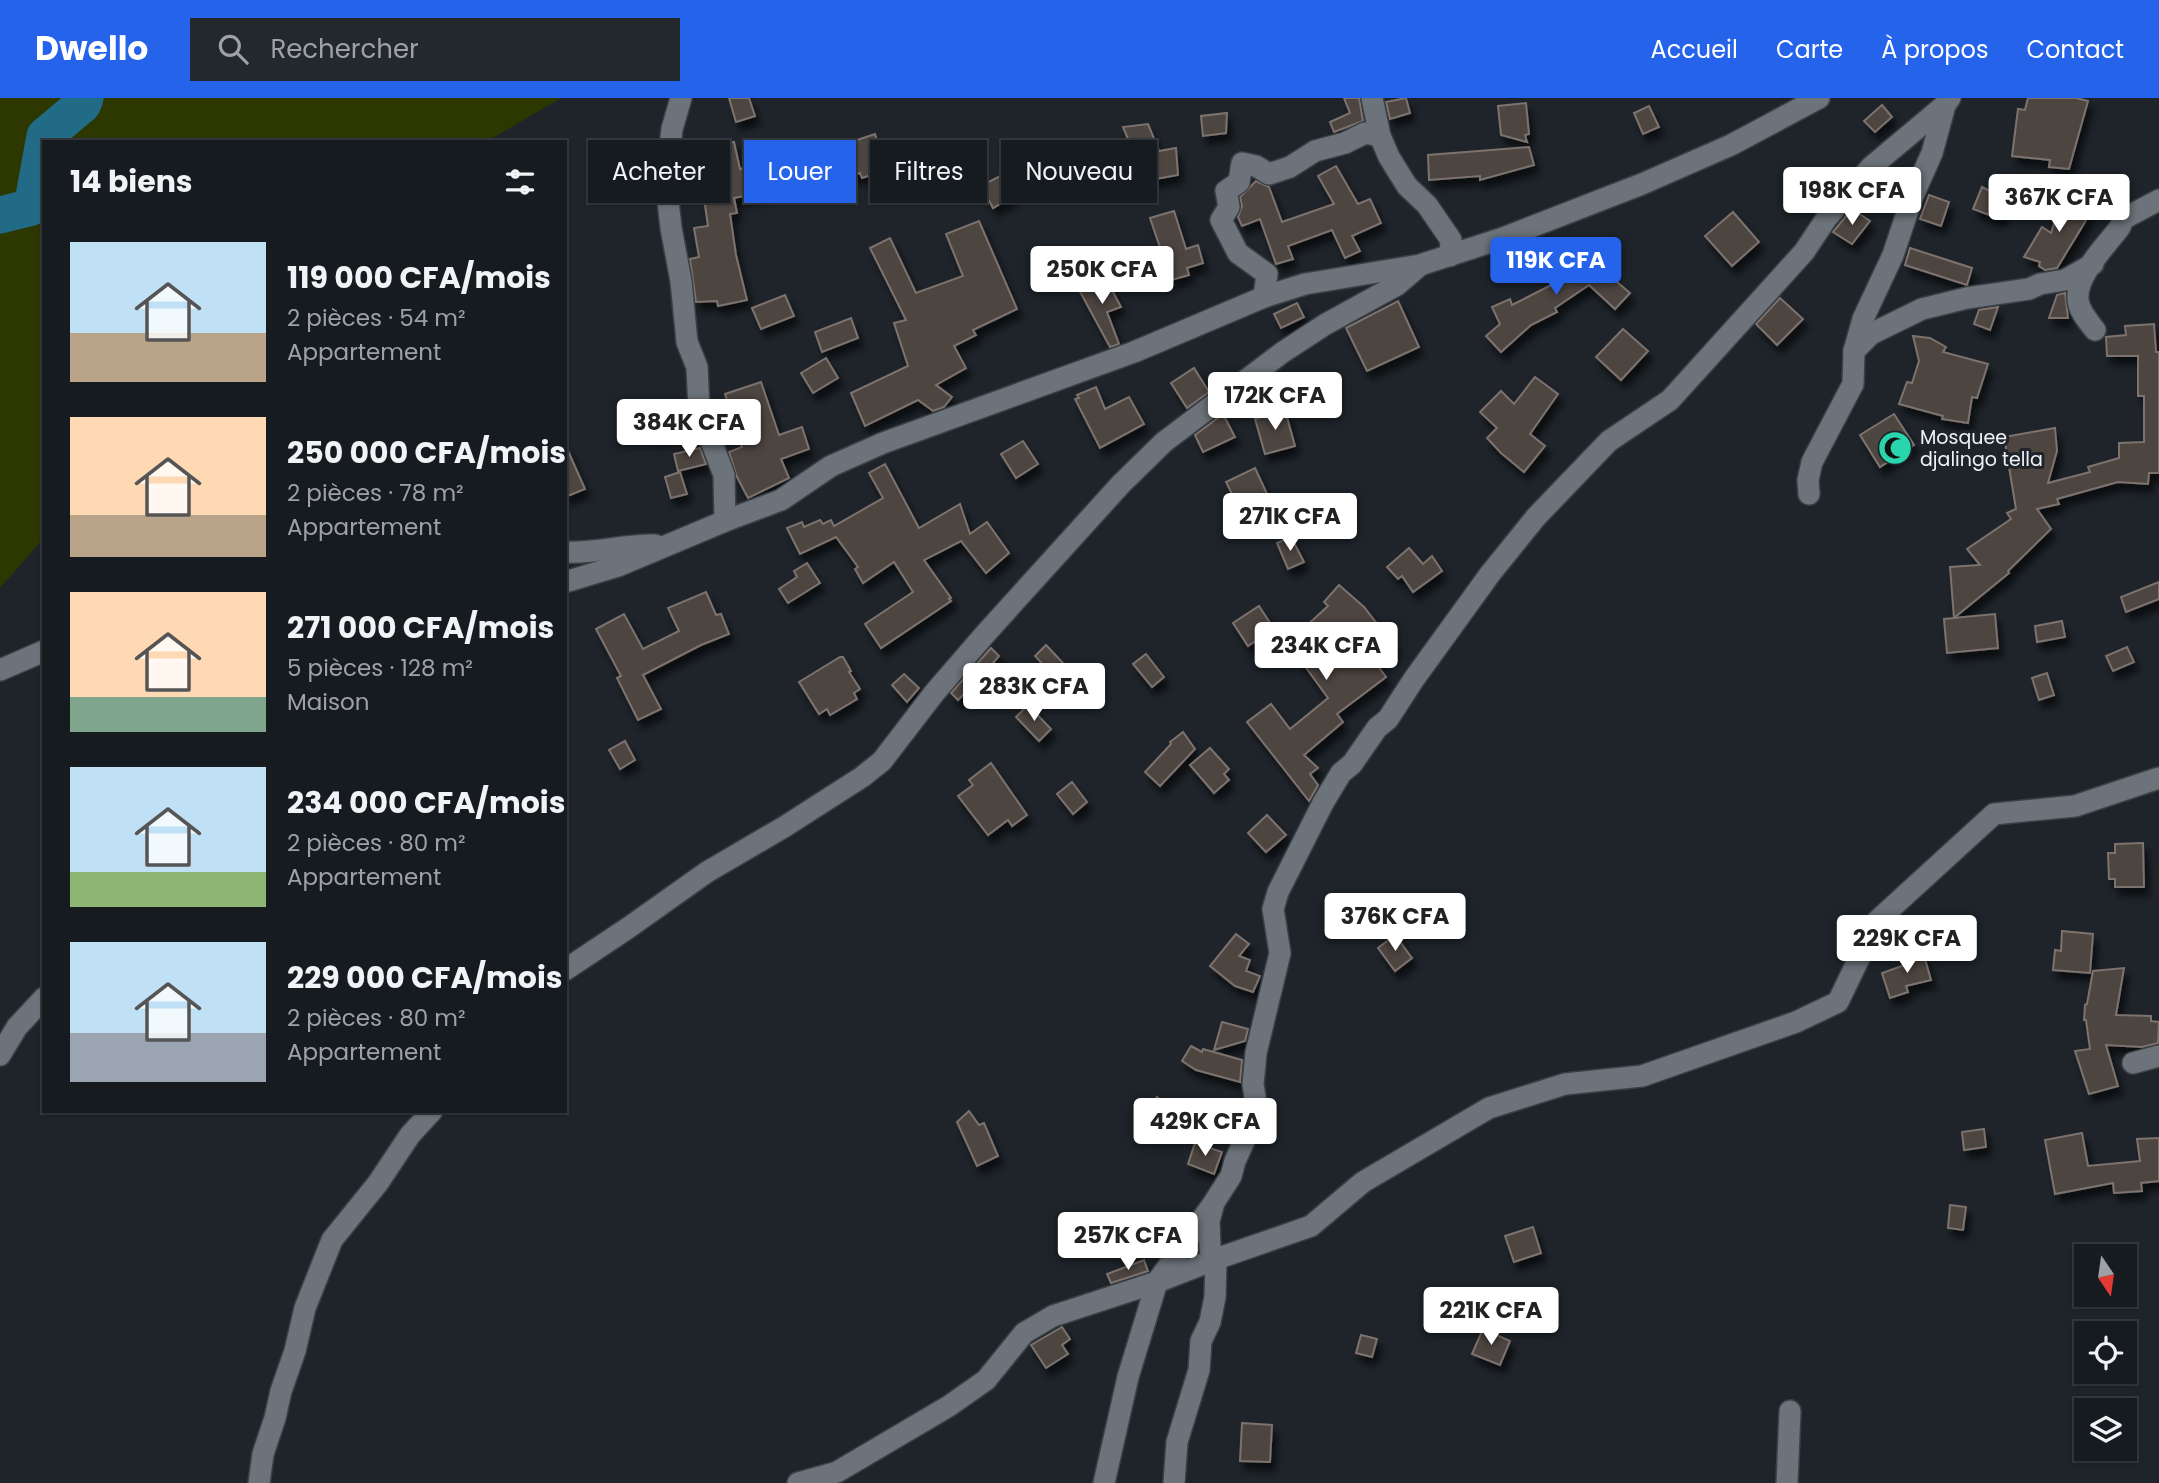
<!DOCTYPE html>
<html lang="fr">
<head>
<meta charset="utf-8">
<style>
  :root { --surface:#161b20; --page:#23282d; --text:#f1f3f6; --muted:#9ea1a5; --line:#35393e; --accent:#2563eb }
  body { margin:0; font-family:Poppins,sans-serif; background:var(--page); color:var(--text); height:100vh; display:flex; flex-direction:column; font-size:26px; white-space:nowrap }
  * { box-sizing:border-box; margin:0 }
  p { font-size:23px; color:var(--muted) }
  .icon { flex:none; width:38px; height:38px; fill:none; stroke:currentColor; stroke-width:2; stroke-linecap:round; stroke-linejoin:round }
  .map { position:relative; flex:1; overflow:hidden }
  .drawer { position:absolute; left:42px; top:42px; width:525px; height:973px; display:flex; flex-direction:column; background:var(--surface); border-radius:0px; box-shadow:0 2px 5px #0004,0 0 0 2px var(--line) }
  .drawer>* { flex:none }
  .top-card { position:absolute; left:588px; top:42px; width:665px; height:63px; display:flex; gap:14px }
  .needle { width:46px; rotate:167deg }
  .fabs { position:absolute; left:2074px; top:1146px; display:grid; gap:14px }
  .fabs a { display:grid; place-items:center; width:63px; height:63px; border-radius:0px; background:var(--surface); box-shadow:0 2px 5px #0004,0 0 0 2px var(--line); font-size:35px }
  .price { position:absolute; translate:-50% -60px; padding:0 16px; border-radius:7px; background:#fff; color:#222; font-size:23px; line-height:46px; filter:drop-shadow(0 2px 4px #0008) }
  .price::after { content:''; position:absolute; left:50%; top:42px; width:21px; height:16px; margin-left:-10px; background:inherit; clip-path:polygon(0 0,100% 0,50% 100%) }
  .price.selected { background:var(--accent); color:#fff }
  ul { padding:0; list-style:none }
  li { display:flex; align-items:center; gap:21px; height:175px; padding:0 28px }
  li span { display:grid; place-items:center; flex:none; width:196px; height:140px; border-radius:0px; color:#555 }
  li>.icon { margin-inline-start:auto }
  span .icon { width:84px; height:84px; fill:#fffc; stroke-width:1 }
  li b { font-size:30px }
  h2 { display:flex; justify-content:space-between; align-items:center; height:84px; padding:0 28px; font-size:30px }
  .pill { padding:0 24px; border-radius:0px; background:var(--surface); box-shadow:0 2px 5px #0004,0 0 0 2px var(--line); font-size:24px; line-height:63px }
  .pill.selected { background:var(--accent); color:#fff }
  header { display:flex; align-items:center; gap:42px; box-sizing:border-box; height:98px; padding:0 35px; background:var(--accent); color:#fff }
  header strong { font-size:33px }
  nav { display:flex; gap:38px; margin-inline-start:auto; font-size:24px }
  .search { width:490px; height:63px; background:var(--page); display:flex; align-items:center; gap:18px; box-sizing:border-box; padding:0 24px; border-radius:0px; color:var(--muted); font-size:26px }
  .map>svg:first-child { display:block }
  .green { fill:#2d3700 }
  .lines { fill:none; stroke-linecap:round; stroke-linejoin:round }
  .river { stroke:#216b87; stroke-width:37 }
  .building { fill:#4d4440; stroke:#7c726e; stroke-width:2; filter:url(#shadow) }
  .minor-casing { stroke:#3b4045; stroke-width:24 }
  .minor { stroke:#6c737a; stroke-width:21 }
  .labels { text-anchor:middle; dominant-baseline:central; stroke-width:6; stroke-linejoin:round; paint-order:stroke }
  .poi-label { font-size:19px; fill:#eff3f8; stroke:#1e242a; text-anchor:start }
</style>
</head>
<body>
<header>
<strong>Dwello</strong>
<div class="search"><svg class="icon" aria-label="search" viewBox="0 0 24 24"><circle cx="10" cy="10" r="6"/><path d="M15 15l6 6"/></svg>Rechercher</div>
<nav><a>Accueil</a><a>Carte</a><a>À propos</a><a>Contact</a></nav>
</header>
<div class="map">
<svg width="2159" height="1385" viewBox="0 0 2159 1385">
  <defs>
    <filter id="shadow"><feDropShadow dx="4.5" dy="8" stdDeviation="3.5" flood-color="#0009"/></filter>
  </defs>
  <rect width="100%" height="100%" fill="#1e242a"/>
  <polygon class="green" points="0,0 561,0 486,44 44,44 44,440 0,490"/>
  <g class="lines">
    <polyline class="river" points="0,117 32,109 45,38 83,6 85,0"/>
  </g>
  <g class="building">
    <polygon points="729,0 749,0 755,18 736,24"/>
    <polygon points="1344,0 1359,0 1363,23 1334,34 1330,24 1350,15"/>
    <polygon points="1406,0 1410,15 1390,21 1386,4"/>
    <polygon points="2028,0 2076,0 2088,3 2069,71 2049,69 2050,62 2012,58 2018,11 2025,12"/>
    <polygon points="1526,5 1529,36 1525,37 1527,44 1501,37 1498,8"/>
    <polygon points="1882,7 1892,19 1875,34 1864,23"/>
    <polygon points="1649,8 1659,29 1643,36 1634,15"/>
    <polygon points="1227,15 1226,35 1203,38 1201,18"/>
    <polygon points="1148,26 1159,53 1176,50 1178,77 1139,84 1136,60 1123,29"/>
    <polygon points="875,36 886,72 862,80 860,75 810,91 800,61"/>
    <polygon points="734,44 740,71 773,64 778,91 734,100 737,115 730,116 736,157 747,202 718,208 717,203 696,204 690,161 699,159 694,130 708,128 702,86 689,88 684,54"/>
    <polygon points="1529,49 1534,67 1480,82 1480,78 1429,82 1428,57"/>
    <polygon points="1336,68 1358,106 1370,101 1381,125 1352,138 1360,153 1345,160 1332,132 1288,148 1293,161 1276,166 1260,121 1242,128 1238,119 1242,108 1240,99 1256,83 1269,89 1282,124 1334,106 1318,78"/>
    <polygon points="1000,78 1012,99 993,110 981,88"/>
    <polygon points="1982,89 2007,102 2000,121 1973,111"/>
    <polygon points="1929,97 1949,104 1941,128 1920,121"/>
    <polygon points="2063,98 2091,106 2085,124 2057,170 2045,172 2039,168 2040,164 2024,159 2042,129 2051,135"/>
    <polygon points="1852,111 1870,123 1852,146 1833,134"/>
    <polygon points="1174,113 1186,151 1198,147 1203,165 1187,170 1189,177 1171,182 1150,120"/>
    <polygon points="1733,114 1759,144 1732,168 1705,138"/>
    <polygon points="979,123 1017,211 973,232 976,237 954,248 966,270 936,287 952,299 944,309 933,313 918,302 865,328 851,295 908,268 894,225 906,222 870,150 890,140 916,195 963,178 946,136"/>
    <polygon points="1589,147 1609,177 1630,195 1615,211 1589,187 1555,210 1557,214 1531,227 1501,254 1486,238 1500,226 1492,209 1510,201 1512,207 1565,180 1557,168"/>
    <polygon points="1910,150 1972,170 1967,187 1905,167"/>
    <polygon points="1104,177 1121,209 1107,214 1119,246 1110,249 1078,190"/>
    <polygon points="2065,195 2068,220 2049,220 2057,197"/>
    <polygon points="785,197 794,218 761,231 752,210"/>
    <polygon points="1780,200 1803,221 1777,247 1756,226"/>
    <polygon points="1398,203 1419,249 1367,273 1346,230"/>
    <polygon points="1297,205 1304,219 1281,230 1274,216"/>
    <polygon points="1998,209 1990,232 1974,226 1979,212"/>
    <polygon points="851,220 858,240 822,254 815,234"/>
    <polygon points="2154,226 2156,254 2159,254 2159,375 2149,375 2148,386 2118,384 2057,401 2059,406 2037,411 2051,431 2008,473 2009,475 1954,520 1995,516 1998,550 1947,555 1944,521 1954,520 1950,469 1980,467 1967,451 2011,421 2007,415 2016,411 2004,339 2055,330 2057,353 2048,385 2090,374 2088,369 2119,360 2119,345 2144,344 2144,298 2138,298 2138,258 2107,258 2106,239 2126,237 2125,228"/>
    <polygon points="1623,231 1648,253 1621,282 1596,259"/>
    <polygon points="1913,238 1930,240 1946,249 1943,254 1988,266 1977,300 1972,299 1968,325 1942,321 1943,318 1899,306 1907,284 1912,285 1919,263"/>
    <polygon points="826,260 838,280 813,295 801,275"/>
    <polygon points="1194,270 1209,294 1187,310 1171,285"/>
    <polygon points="1535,279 1558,296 1530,336 1545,348 1524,374 1501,355 1487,340 1497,330 1480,314 1501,293 1514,306"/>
    <polygon points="761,284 779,337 802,329 809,351 781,361 789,380 748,400 737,379 729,354 742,349 725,296"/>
    <polygon points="1096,289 1105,311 1129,299 1144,326 1100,350 1075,301 1079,300 1077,297"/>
    <polygon points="664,311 671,332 652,339 645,317"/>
    <polygon points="1285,312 1295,348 1265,356 1255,321"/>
    <polygon points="1223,316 1235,339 1203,354 1195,337"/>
    <polygon points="1894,316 1914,347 1880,369 1860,337"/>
    <polygon points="1023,343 1038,366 1016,380 1001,356"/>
    <polygon points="565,346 585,391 565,399"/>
    <polygon points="700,350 706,366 678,373 674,356"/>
    <polygon points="885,366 919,430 960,406 970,436 987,424 1009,455 986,475 961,443 924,462 951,500 949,501 951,503 881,550 865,526 913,494 894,464 863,485 855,471 858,469 836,439 800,456 787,430 802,424 804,429 820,422 823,426 831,422 834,428 883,400 869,375"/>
    <polygon points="1255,370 1268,398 1240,412 1226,384"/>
    <polygon points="680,374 687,396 671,400 665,379"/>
    <polygon points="1291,439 1304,464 1288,471 1277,445"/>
    <polygon points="1409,450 1423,466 1432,458 1442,473 1413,494 1402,478 1398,481 1387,469"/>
    <polygon points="807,465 820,485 788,505 779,491 797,479 794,473"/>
    <polygon points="2159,484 2159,501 2126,514 2121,499"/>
    <polygon points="1339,487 1364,509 1395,549 1375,564 1386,579 1337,616 1343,624 1304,657 1318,670 1310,676 1318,687 1309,703 1247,624 1271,606 1290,631 1328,600 1288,545 1328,508 1324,504"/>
    <polygon points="706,494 716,517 721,516 729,536 701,547 643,577 661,611 638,622 617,580 621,578 596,531 624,516 643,551 679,533 668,510"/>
    <polygon points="1259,508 1274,531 1248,548 1233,525"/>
    <polygon points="2062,523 2065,539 2037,544 2035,528"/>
    <polygon points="1046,547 1063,565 1052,576 1035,558"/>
    <polygon points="2127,549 2134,564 2113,573 2106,558"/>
    <polygon points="991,550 999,558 993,565 1003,574 981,597 972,588 958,602 951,595"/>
    <polygon points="1146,556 1164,579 1152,589 1133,566"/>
    <polygon points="840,559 843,559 851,573 849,574 860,591 854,595 857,601 830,617 827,611 819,616 799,584"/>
    <polygon points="2047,575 2054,597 2039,602 2032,580"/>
    <polygon points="904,576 919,590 907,604 892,587"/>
    <polygon points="1028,607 1051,631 1039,643 1016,619"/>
    <polygon points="1183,634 1195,651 1160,688 1145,674 1171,646 1170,644"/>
    <polygon points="625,643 635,662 620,671 609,652"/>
    <polygon points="1210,650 1229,671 1224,676 1229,682 1214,695 1190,667"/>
    <polygon points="991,665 1027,717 1012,728 1008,722 988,737 958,698 973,687 969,682"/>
    <polygon points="1072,684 1087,704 1073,716 1057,696"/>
    <polygon points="1267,717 1286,737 1266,754 1248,735"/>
    <polygon points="2143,745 2144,789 2115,789 2115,781 2109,781 2108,755 2115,755 2115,746"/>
    <polygon points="2062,833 2093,836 2090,875 2053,872 2055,852 2061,853"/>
    <polygon points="1236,836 1249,846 1239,858 1250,862 1246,873 1260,878 1253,894 1235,888 1210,868"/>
    <polygon points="1395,837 1412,860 1395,873 1378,850"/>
    <polygon points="1923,854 1931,882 1906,888 1908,894 1890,900 1882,875 1910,865 1908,858"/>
    <polygon points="2124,870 2116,917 2151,918 2151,923 2159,924 2158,945 2142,949 2106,947 2118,988 2089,996 2075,953 2090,951 2086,922 2084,922 2085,907 2087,906 2093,873"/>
    <polygon points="1222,924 1248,931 1245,943 1214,952"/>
    <polygon points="1191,948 1202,954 1203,951 1242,962 1240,984 1196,972 1182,963"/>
    <polygon points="1157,999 1171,1010 1156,1030 1142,1019"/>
    <polygon points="969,1013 979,1027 984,1025 998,1058 977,1068 957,1024"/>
    <polygon points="1984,1031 1986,1049 1964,1052 1962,1034"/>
    <polygon points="2082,1035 2088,1068 2140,1063 2137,1041 2159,1040 2159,1083 2141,1085 2142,1093 2114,1095 2113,1085 2055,1096 2045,1042"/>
    <polygon points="1195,1045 1222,1054 1214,1076 1188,1066"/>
    <polygon points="1950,1107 1966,1109 1963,1132 1948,1130"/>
    <polygon points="1533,1129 1541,1155 1514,1164 1505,1138"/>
    <polygon points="1144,1162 1148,1173 1111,1185 1107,1176"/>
    <polygon points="1062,1229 1070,1241 1062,1247 1068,1256 1046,1270 1031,1247"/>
    <polygon points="1483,1231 1510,1243 1500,1267 1472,1256"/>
    <polygon points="1361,1237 1377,1241 1372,1259 1356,1255"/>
    <polygon points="1242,1325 1272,1327 1270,1364 1240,1363"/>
  </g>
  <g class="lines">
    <g class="minor-casing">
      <g id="minor">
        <polyline points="681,0 672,31 666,85 671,130 681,183 687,244 697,269 699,311 724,377 725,423"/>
        <polyline points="1372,0 1380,38 1389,59 1407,88 1427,107 1451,142 1450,158"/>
        <polyline points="1264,199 1267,176 1238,155 1221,122 1229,109 1226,93 1239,84 1242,65 1256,68 1269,76 1290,69 1315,53 1345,45 1365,35 1380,38"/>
        <path d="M2095 232C2088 223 2079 213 2078 202 2075 178 2106 148 2120 129L2123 121 2159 102"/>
        <polyline points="1854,253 1871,236 1922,211 1967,200 2029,191 2040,186 2065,182 2093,166"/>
        <polyline points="1809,396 1808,382 1812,364 1853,286 1854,253 1863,221 1893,157 1912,100 1932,55 1945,7"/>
        <path d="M565 454C596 456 624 446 655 447"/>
        <polyline points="565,484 618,468 725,423 781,402 831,368 883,345 1134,254 1264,199 1305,186 1420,167 1503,140 1642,86 1731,47 1819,0"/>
        <polyline points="0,572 44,553"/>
        <polyline points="565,872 628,830 707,774 784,729 862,679 882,663 935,594 987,534 1121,386 1164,344 1283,254 1326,226 1397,187 1418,169"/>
        <polyline points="0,957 17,929 44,900"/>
        <polyline points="2133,965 2159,958"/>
        <polyline points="259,1385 263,1356 275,1320 281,1293 295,1253 305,1210 332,1142 378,1085 410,1037 432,1013"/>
        <polyline points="798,1385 837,1374 949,1308 986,1282 1024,1235 1053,1218 1157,1184 1216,1161 1311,1128 1363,1084 1489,1010 1565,986 1642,978 1796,924 1838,904 1877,823 1994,716 2075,708 2159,680"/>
        <polyline points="1104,1385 1128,1279 1157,1184 1213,1106 1231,1078 1235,1063 1249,1032 1255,999 1253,986 1256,955 1280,855 1273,811 1278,794 1323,705 1341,675 1352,666 1377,630 1388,621 1414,581 1490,476 1536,419 1609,343 1670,302 1804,154 1826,121 1871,69 1945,7 1950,0"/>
        <polyline points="1174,1385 1177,1344 1199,1272 1201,1243 1210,1224 1215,1199 1216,1161 1210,1151 1209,1123 1213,1108"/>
        <polyline points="1787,1385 1790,1313"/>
      </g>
    </g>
    <use href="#minor" class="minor"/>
  </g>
  <defs>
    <g id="mosque-disc" transform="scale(1.75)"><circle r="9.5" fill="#28d5ad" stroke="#1e242a"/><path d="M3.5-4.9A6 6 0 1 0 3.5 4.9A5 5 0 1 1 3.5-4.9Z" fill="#111"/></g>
  </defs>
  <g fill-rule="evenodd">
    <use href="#mosque-disc" x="1895" y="350"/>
  </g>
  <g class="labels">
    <g class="poi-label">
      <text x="1920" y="339">Mosquee<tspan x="1920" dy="22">djalingo tella</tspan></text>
    </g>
  </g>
</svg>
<div class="fabs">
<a><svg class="needle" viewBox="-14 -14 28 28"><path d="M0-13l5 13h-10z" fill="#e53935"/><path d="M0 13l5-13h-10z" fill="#9ea1a5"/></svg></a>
<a><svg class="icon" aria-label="locate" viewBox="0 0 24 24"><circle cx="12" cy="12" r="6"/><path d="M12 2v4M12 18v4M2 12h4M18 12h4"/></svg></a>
<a><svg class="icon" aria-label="layers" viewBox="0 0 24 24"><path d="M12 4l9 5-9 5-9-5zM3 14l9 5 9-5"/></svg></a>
</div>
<b class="price" style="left:1852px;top:129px">198K CFA</b>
<b class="price" style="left:2059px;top:136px">367K CFA</b>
<b class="price selected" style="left:1556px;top:199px">119K CFA</b>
<b class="price" style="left:1102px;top:208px">250K CFA</b>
<b class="price" style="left:1275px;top:334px">172K CFA</b>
<b class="price" style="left:689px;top:361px">384K CFA</b>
<b class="price" style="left:1290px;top:455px">271K CFA</b>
<b class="price" style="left:1326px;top:584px">234K CFA</b>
<b class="price" style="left:1034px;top:625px">283K CFA</b>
<b class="price" style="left:1395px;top:855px">376K CFA</b>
<b class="price" style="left:1907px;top:877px">229K CFA</b>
<b class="price" style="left:1205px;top:1060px">429K CFA</b>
<b class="price" style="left:1128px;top:1174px">257K CFA</b>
<b class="price" style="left:1491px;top:1249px">221K CFA</b>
<div class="top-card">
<a class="pill">Acheter</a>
<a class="pill selected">Louer</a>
<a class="pill">Filtres</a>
<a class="pill">Nouveau</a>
</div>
<section class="drawer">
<h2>14 biens<svg class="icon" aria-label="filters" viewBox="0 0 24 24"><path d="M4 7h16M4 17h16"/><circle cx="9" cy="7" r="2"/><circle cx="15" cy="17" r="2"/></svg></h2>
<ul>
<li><span style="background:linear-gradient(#bfe0f5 65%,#b9a48a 0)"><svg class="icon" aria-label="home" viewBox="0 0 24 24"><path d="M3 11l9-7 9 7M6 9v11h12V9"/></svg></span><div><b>119 000 CFA/mois</b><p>2 pièces · 54 m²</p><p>Appartement</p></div></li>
<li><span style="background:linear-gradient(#ffd9b3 70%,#b9a48a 0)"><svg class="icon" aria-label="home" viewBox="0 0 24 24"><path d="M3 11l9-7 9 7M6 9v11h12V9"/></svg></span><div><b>250 000 CFA/mois</b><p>2 pièces · 78 m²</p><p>Appartement</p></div></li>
<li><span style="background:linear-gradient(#ffd9b3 75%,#7fa58c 0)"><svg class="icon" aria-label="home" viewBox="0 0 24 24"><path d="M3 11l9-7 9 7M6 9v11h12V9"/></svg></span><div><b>271 000 CFA/mois</b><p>5 pièces · 128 m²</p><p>Maison</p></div></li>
<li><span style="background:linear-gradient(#bfe0f5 75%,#8fb573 0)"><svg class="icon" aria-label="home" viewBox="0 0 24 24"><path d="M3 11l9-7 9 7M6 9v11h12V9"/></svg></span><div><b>234 000 CFA/mois</b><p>2 pièces · 80 m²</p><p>Appartement</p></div></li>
<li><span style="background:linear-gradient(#bfe0f5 65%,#9aa5b1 0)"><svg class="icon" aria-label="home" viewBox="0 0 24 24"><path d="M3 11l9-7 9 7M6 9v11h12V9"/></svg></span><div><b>229 000 CFA/mois</b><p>2 pièces · 80 m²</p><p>Appartement</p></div></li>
</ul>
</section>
</div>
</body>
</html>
